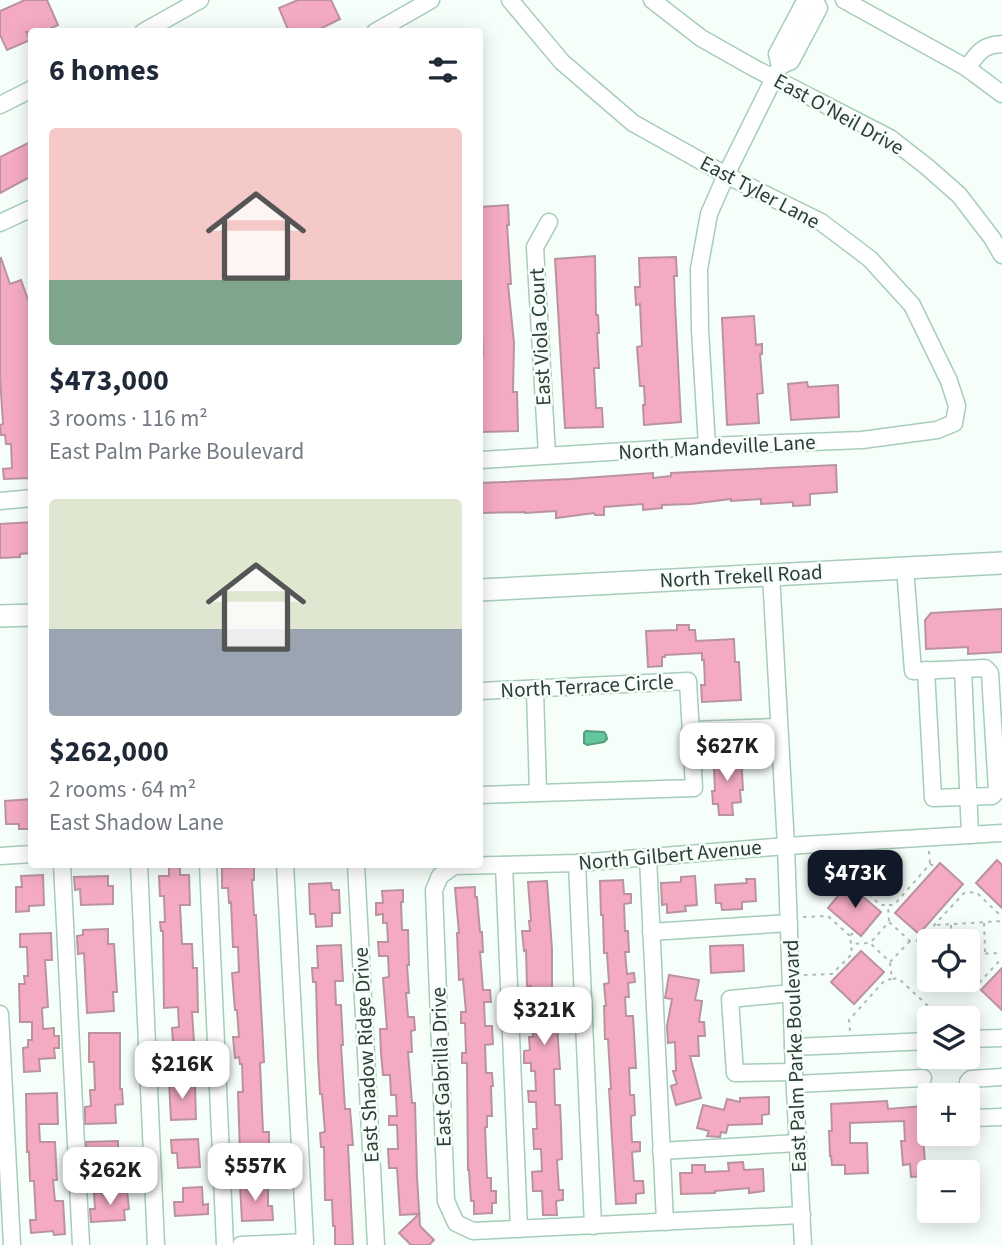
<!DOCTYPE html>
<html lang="en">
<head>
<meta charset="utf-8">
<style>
  :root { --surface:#fff; --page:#f2f2f3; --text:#1f2937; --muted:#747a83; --accent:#111827 }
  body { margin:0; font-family:"Source Sans 3",sans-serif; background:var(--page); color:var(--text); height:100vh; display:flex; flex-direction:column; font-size:26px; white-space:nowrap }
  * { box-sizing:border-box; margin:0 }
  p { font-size:23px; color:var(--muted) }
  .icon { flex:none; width:38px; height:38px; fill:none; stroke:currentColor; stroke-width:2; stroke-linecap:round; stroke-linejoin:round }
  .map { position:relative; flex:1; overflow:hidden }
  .sheet { position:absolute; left:28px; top:28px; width:455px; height:840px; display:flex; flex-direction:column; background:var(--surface); border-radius:7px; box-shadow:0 4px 18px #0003 }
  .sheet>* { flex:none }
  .fabs { position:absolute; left:917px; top:929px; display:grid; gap:14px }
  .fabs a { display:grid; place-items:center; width:63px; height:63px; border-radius:7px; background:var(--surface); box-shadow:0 4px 18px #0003; font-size:35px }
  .price { position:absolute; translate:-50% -60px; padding:0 16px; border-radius:14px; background:#fff; color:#222; font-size:23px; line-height:46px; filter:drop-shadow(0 2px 4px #0008) }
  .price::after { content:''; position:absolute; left:50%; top:42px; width:21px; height:16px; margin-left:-10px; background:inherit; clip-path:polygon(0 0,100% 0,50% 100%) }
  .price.selected { background:var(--accent); color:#fff }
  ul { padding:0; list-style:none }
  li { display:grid; align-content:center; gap:14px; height:371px; padding:0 21px }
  li span { display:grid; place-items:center; height:217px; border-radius:7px; color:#555 }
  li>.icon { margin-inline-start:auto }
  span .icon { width:126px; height:126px; fill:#fffc; stroke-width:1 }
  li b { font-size:30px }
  h2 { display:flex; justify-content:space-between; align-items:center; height:84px; padding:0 21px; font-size:30px }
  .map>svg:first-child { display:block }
  .water { fill:#62c79d; stroke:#529e7e; stroke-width:2 }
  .building { fill:#f4abc2; stroke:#ba939f; stroke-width:2 }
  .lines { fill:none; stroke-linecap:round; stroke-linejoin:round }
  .minor-casing { stroke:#a6cdba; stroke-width:19 }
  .major-casing { stroke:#a6cdba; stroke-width:24 }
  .path { stroke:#afbab4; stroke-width:2; stroke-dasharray:3.5 5; stroke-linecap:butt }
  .minor { stroke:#fff; stroke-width:16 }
  .major { stroke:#fff; stroke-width:21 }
  .labels { text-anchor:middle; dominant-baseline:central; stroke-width:5; stroke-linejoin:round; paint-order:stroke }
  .street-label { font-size:21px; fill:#2e3e37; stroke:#f6fef9 }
</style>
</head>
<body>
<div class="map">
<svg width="1002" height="1245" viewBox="0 0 1002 1245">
  <rect width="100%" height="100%" fill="#f6fef9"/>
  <polygon class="water" points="586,731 604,732 606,735 607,739 604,742 587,745 584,743 584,733"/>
  <g class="building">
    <polygon points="25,0 47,0 58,25 43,32 26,32 30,40 7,50 0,35 0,11"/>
    <polygon points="298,0 331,0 340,19 314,32 289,32 279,8"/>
    <polygon points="32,141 32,176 0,193 0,157"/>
    <polygon points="508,205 509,225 507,225 511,284 508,284 514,343 513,392 517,392 518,431 481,432 480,384 481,384 480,355 483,354 481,315 480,315 480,207"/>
    <polygon points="595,256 596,315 598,315 599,333 597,333 599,368 594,368 596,408 602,408 603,427 565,428 555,259"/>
    <polygon points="676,257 677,276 674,276 675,303 681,422 644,425 643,405 645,405 644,386 640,386 637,347 642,346 640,304 636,305 635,287 640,287 639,258"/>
    <polygon points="1,258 10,284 21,280 32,311 32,478 4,479 3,469 12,468 11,444 6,444 5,435 1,435 0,425 3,424 0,377 0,259"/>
    <polygon points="754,316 756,345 762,344 762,354 760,354 763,393 757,394 759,423 727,425 722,318"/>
    <polygon points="807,382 808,387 838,385 839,417 791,420 788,384"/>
    <polygon points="836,465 837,492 810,494 810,505 793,506 793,502 761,504 761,499 731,501 731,499 691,504 662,505 662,508 643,510 643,504 604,507 604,515 595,515 594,513 556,518 556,511 525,513 525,512 480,513 480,483 570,479 653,473 653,478 671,476 671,473"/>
    <polygon points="32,522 32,553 20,554 20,557 0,558 0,524"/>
    <polygon points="1002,609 1002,652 968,654 968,647 926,649 925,620 931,613"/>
    <polygon points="677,625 689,625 689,630 695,630 696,641 734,639 735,662 739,662 741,700 702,702 701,685 705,685 704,660 702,660 702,653 665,655 665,657 662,657 662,666 648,667 646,631 677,630"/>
    <polygon points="741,757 743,790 740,790 741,802 732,803 733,815 719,815 718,804 713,804 712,791 715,791 714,768 710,768 710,758"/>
    <polygon points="32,799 32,829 19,829 19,824 6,824 5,801"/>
    <polygon points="997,860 1002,865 1002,908 976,883"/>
    <polygon points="940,863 963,884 919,934 895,913"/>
    <polygon points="180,865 180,875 189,875 190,905 180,905 182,944 192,944 193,968 197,968 198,1012 192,1012 194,1042 191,1042 192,1057 167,1059 166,1042 173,1042 172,1028 179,1027 178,1007 164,1008 163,931 161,931 160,922 165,922 164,896 160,896 159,876 169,876 169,866"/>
    <polygon points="254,867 254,880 252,880 254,915 256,915 264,1062 260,1063 263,1132 269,1132 269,1149 267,1149 268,1165 246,1166 246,1170 232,1170 231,1154 240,1153 238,1092 243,1092 242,1064 240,1064 239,1057 235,1058 233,1037 239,1037 237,1010 235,1010 232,973 239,972 238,947 233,947 231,902 229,903 228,888 222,888 222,868"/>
    <polygon points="43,875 44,905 29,906 29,911 16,912 16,887 22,887 21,876"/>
    <polygon points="108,876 108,886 113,886 113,904 81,905 80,889 75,890 74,877"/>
    <polygon points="695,876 697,905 685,906 686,911 667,913 667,904 662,905 661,883 681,882 681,877"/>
    <polygon points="746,879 755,879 756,901 742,902 742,909 722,910 721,903 716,903 715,885 747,883"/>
    <polygon points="623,880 624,894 631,894 631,903 624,904 625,931 628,931 629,952 625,952 627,974 634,973 635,982 628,983 629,997 625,997 626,1016 633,1016 636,1068 629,1068 630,1095 634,1095 635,1115 631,1116 631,1124 632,1142 640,1142 640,1151 632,1152 634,1181 643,1181 644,1193 636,1194 636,1203 616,1204 609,1089 611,1089 608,1039 605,1039 604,1006 606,1006 604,984 609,983 607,953 604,953 603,915 601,915 600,881"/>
    <polygon points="547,881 552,949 552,996 555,996 560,1069 554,1069 555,1105 560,1105 561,1125 562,1159 557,1160 559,1190 563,1190 563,1200 556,1201 557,1215 543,1215 542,1191 533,1191 532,1172 542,1171 541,1149 534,1149 533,1129 537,1129 536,1102 529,1102 528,1091 536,1091 535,1071 531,1071 531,1063 524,1063 524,1051 530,1050 529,1037 533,1037 531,986 527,986 526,950 524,951 522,931 530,931 529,921 531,921 528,882"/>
    <polygon points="331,883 332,890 339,890 340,913 332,913 332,926 316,927 315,914 310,914 309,884"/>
    <polygon points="848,884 881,912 861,936 828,908"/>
    <polygon points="475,887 475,897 477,897 480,932 482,932 483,952 480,952 483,990 490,990 491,1002 484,1002 485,1026 492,1026 493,1044 485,1045 486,1073 492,1073 493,1086 491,1086 492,1116 487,1116 487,1127 485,1127 487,1178 491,1178 491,1191 496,1191 496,1203 492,1203 492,1213 474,1214 474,1201 471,1201 469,1170 468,1170 467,1063 462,1063 462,1053 466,1053 465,1023 461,1023 461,1012 466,1012 463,979 459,980 457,933 459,933 455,888"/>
    <polygon points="403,890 403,902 401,902 402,930 408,930 409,965 407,965 409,993 406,993 408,1017 414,1017 415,1030 411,1031 412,1052 408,1052 412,1103 415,1103 417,1177 420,1226 434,1240 429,1245 411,1245 399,1233 419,1214 400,1215 397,1168 389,1168 388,1149 398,1149 397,1125 389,1125 389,1116 397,1116 396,1095 391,1095 390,1075 383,1075 381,1053 380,1029 387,1029 383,978 389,977 388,956 379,956 378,942 388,942 387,923 383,923 383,914 376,915 376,903 383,903 382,891"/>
    <polygon points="108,929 108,944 114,944 117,992 113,992 114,1011 87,1013 84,953 78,954 77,936 83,935 83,930"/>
    <polygon points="51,933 52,960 45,960 48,1007 42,1008 43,1029 54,1028 54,1036 59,1036 59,1048 54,1048 55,1058 39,1059 40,1071 24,1072 23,1048 28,1047 28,1040 32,1040 32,1022 20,1022 19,984 25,984 24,976 28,976 27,947 20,947 20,934"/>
    <polygon points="341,945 343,981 335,981 336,1005 341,1005 343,1045 341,1045 345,1109 350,1109 353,1145 348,1145 353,1245 335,1245 335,1226 333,1226 332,1200 325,1200 324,1147 321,1147 320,1133 325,1132 322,1094 320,1094 318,1058 316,982 313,982 312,968 318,968 317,946"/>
    <polygon points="743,945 744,971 711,973 710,946"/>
    <polygon points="861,951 884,972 854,1004 831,982"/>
    <polygon points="1002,968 1002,1010 981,990"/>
    <polygon points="669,975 699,980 695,1000 702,1001 699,1022 704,1022 705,1036 698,1036 699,1056 690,1056 701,1098 676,1105 671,1086 677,1084 673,1071 676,1071 675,1042 668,1043 667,1026 672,999 665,998"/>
    <polygon points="89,1033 120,1033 120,1089 122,1089 123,1104 115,1105 116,1123 85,1124 85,1107 91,1106 90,1090 95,1090 94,1062 89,1062"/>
    <polygon points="169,1081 183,1081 183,1086 195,1086 196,1119 171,1120"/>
    <polygon points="57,1093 58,1124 39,1124 40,1142 55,1142 57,1180 53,1180 55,1201 63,1201 65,1234 54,1235 53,1231 31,1233 30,1220 36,1220 34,1181 30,1181 29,1152 27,1152 26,1094"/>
    <polygon points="769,1097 769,1114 762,1115 762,1124 728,1125 726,1133 721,1132 720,1137 707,1136 709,1131 697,1128 703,1105 724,1110 727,1099 740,1102 740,1098"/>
    <polygon points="887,1101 888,1109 923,1106 925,1136 923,1136 926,1176 911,1177 910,1164 903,1165 901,1141 905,1141 904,1121 850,1123 850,1143 867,1143 868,1173 845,1174 845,1165 832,1165 831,1156 830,1156 829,1131 832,1131 831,1104"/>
    <polygon points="198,1139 200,1167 178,1168 177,1153 172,1153 171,1140"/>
    <polygon points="118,1141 118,1152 125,1152 126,1169 92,1171 91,1159 87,1159 86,1142"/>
    <polygon points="743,1162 744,1170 763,1169 764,1191 749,1193 749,1188 715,1191 715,1193 681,1194 680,1173 692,1173 692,1165 705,1165 705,1172 729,1171 728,1163"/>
    <polygon points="268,1184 268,1206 272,1206 273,1220 242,1221 240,1185"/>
    <polygon points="202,1187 203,1205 208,1204 208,1214 175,1216 174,1202 183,1202 183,1188"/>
    <polygon points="127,1191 129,1209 124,1210 125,1220 91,1222 90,1209 95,1209 94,1193"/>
  </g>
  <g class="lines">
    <g class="minor-casing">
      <g id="minor">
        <polyline points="652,0 701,38 754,68 890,138 926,166 959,195 992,238 1002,255"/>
        <polyline points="844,0 967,68 1002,94"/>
        <polyline points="143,32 200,0"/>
        <polyline points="375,32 431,0"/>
        <polyline points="780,66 791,61 819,8 814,0"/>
        <path d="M967 68C978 53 982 45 1002 44"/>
        <polyline points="0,105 32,89"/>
        <polyline points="0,223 32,208"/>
        <polyline points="707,446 700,330 699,269 709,214 726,175 780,66 777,54 804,3 814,0"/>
        <polyline points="547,455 535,247 549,222"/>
        <polyline points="480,460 707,446 862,440 937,430 954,423 957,406 949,381 912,305 870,259 821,222 726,175 633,123 562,62 510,0"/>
        <polyline points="0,501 32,498"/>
        <polyline points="905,568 913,671 963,669 970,835"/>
        <polyline points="771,574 786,846 794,1072 803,1245"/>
        <polyline points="926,670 933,798 992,796 997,791 990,673 985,668 963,669"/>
        <polyline points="535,689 538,792"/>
        <polyline points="480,691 688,681 694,788 480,795"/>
        <polyline points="690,730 779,727"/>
        <polyline points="0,856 32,854"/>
        <polyline points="648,857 665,1222"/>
        <polyline points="577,863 593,1226"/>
        <polyline points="62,864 81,1245"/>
        <polyline points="139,864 156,1245"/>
        <polyline points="208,864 225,1245"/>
        <polyline points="356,864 376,1245"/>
        <polyline points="504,865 519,1229"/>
        <polyline points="651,932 789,923"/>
        <polyline points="792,993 730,999 735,1073 794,1072"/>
        <polyline points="0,1014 12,1245"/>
        <polyline points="968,1039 1002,1038"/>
        <polyline points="793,1047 929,1041"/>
        <polyline points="1002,1077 971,1079 968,1082 970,1114 973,1118 1002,1117"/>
        <polyline points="795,1084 923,1078"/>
        <polyline points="661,1151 798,1143"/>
        <polyline points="802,1215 473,1231 456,1223 446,1201 434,890 440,876 454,866 577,863 786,846 1002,833"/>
        <polyline points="241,1245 305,1242 285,864"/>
      </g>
    </g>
    <g class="major-casing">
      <g id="major">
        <polyline points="480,590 1002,563"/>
        <polyline points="0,616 32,615"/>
      </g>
    </g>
    <g class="path">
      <polyline points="929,851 930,863"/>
      <polyline points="857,856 858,883 880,905 887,905"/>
      <polyline points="803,917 828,916 850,936"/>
      <polyline points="889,921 888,905 894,905 930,864 934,866"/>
      <polyline points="984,923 985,952"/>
      <polyline points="937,925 1002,921"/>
      <polyline points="951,925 951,942"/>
      <polyline points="853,933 850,936 851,944 869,943"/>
      <polyline points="910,941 890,962 870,943 889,922 910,941 926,940"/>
      <polyline points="929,948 927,945 926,934 964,893 976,892 1002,917"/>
      <polyline points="968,954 1002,953"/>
      <polyline points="804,975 832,974 852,954 851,944"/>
      <polyline points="893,979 898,978 941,1018"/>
      <polyline points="964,980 968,984 979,983 1002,958"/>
      <polyline points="850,1031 849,1020 885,980 892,979 890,963"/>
    </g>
    <use href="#minor" class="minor"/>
    <use href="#major" class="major"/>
  </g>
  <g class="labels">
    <g class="street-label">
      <text transform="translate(839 114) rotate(29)">East O'Neil Drive</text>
      <text transform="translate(760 192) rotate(28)">East Tyler Lane</text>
      <text transform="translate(540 337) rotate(-93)">East Viola Court</text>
      <text transform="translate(717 447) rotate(-3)">North Mandeville Lane</text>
      <text transform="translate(741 576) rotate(-3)">North Trekell Road</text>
      <text transform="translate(587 686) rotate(-3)">North Terrace Circle</text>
      <text transform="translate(670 855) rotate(-5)">North Gilbert Avenue</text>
      <text transform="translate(366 1055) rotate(-93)">East Shadow Ridge Drive</text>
      <text transform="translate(795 1056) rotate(-92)">East Palm Parke Boulevard</text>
      <text transform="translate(441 1067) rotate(-92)">East Gabrilla Drive</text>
    </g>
  </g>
</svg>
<div class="fabs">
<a><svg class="icon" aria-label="locate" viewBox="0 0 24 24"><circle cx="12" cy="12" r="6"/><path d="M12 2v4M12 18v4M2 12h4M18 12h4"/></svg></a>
<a><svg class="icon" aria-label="layers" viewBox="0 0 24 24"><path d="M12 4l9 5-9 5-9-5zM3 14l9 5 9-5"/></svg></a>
<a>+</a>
<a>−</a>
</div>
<b class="price" style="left:727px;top:783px">$627K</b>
<b class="price selected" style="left:855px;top:910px">$473K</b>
<b class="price" style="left:544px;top:1047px">$321K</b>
<b class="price" style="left:182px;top:1101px">$216K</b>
<b class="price" style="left:255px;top:1203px">$557K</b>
<b class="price" style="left:110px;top:1207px">$262K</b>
<section class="sheet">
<h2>6 homes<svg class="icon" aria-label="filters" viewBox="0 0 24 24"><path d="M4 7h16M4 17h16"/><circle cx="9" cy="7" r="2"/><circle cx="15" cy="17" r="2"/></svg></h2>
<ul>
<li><span style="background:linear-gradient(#f6c9c9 70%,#7fa58c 0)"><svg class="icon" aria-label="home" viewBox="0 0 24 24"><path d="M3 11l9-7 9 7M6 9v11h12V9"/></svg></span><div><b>$473,000</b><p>3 rooms · 116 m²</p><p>East Palm Parke Boulevard</p></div></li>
<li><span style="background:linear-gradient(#dfe7d0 60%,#9aa5b1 0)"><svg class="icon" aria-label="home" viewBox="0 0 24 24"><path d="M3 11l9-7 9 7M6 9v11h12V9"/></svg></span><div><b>$262,000</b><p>2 rooms · 64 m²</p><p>East Shadow Lane</p></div></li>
</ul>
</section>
</div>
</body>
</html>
